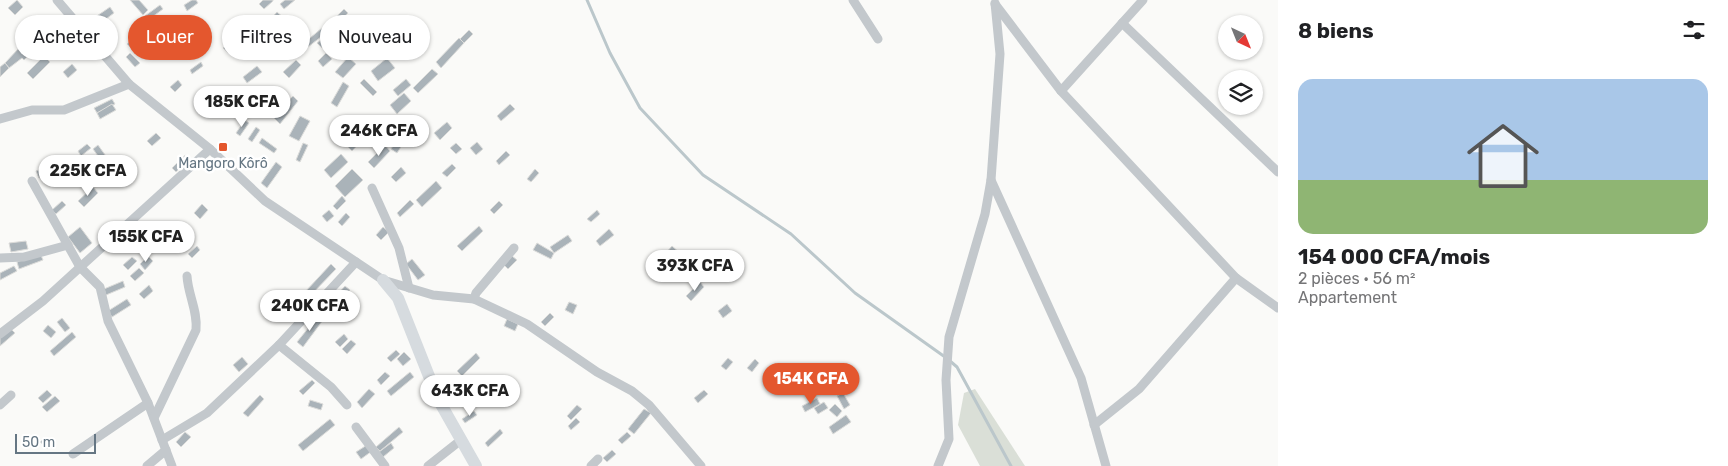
<!DOCTYPE html>
<html lang="fr">
<head>
<meta charset="utf-8">
<style>
  :root { --surface:#fff; --page:#f6f6f6; --text:#202124; --muted:#757577; --line:#e0e0e0; --accent:#e4572e }
  body { margin:0; font-family:Rubik,sans-serif; background:var(--page); color:var(--text); height:100vh; display:flex; flex-direction:column; font-size:19px; white-space:nowrap }
  * { box-sizing:border-box; margin:0 }
  p { font-size:16px; color:var(--muted) }
  .icon { flex:none; width:28px; height:28px; fill:none; stroke:currentColor; stroke-width:2; stroke-linecap:round; stroke-linejoin:round }
  .map { position:relative; flex:1; overflow:hidden }
  .side { display:flex; flex-direction:column; background:var(--surface); width:450px }
  .side>* { flex:none }
  .hud { position:absolute; left:15px; top:15px; width:475px; height:45px; display:flex; gap:10px }
  .needle { width:32px; rotate:137deg }
  .buttons { position:absolute; left:1218px; top:15px; display:grid; gap:10px }
  .buttons a { display:grid; place-items:center; width:45px; height:45px; border-radius:50%; background:var(--surface); box-shadow:0 1px 4px #0004; font-size:25px }
  .scale { position:absolute; left:15px; bottom:12px; width:81px; box-sizing:border-box; padding-left:5px; border:2px solid #657683; border-top:0; font-size:14px; line-height:18px; white-space:nowrap; color:#657683; -webkit-text-stroke:4px #fff; paint-order:stroke }
  .price { position:absolute; translate:-50% -42px; padding:0 11px; border-radius:18px; background:#fff; color:#222; font-size:16px; line-height:32px; filter:drop-shadow(0 1px 2px #0008) }
  .price::after { content:''; position:absolute; left:50%; top:30px; width:15px; height:11px; margin-left:-8px; background:inherit; clip-path:polygon(0 0,100% 0,50% 100%) }
  .price.selected { background:var(--accent); color:#fff }
  ul { padding:0; list-style:none }
  li { display:grid; align-content:center; gap:10px; height:265px; padding:0 20px }
  li+li { border-top:1px solid var(--line) }
  li span { display:grid; place-items:center; height:155px; border-radius:15px; color:#555 }
  li>.icon { margin-inline-start:auto }
  span .icon { width:90px; height:90px; fill:#fffc; stroke-width:1 }
  li b { font-size:21px }
  h2 { display:flex; justify-content:space-between; align-items:center; height:60px; padding:0 20px; font-size:21px }
  .tag { padding:0 18px; border-radius:22px; background:var(--surface); box-shadow:0 1px 4px #0004; font-size:18px; line-height:45px }
  .tag.selected { background:var(--accent); color:#fff }
  main { display:flex; flex:1; min-height:0 }
  .map>svg:first-child { display:block }
  .green { fill:#dadfd7 }
  .lines { fill:none; stroke-linecap:round; stroke-linejoin:round }
  .stream { stroke:#bbc7cb; stroke-width:3 }
  .building { fill:#aab3b9; stroke:#dcdcda }
  .street { stroke:#c3c8cc; stroke-width:9 }
  .secondary { stroke:#d6dbdf; stroke-width:12 }
  .poi-dot { fill:#e4572e; stroke:#fff; stroke-width:2 }
  .labels { text-anchor:middle; dominant-baseline:central; stroke-width:5; stroke-linejoin:round; paint-order:stroke }
  .poi-label { font-size:14px; fill:#657683; stroke:#fff }
</style>
</head>
<body>
<main>
<div class="map">
<svg width="1278" height="466" viewBox="0 0 1278 466">
  <rect width="100%" height="100%" fill="#fafaf8"/>
  <polygon class="green" points="975,389 1025,466 980,466 958,425 964,393"/>
  <g class="lines">
    <g class="stream">
      <polyline points="587,0 610,53 640,108 703,175 791,234 855,293 945,357"/>
      <polyline points="950,361 957,367 1011,466"/>
    </g>
  </g>
  <g class="building">
    <polygon points="17,0 23,7 15,15 8,8"/>
    <polygon points="130,0 139,0 148,10 143,15"/>
    <polygon points="192,0 196,0 198,3 187,11 184,5"/>
    <polygon points="263,0 273,0 273,1 264,9 259,4"/>
    <polygon points="285,0 295,0 284,9 280,4"/>
    <polygon points="160,5 163,9 148,20 145,16"/>
    <polygon points="110,7 114,13 98,25 94,18"/>
    <polygon points="344,9 348,13 333,27 330,23"/>
    <polygon points="277,12 286,20 270,38 261,30"/>
    <polygon points="349,17 353,22 339,34 335,28"/>
    <polygon points="377,17 382,22 360,43 355,38"/>
    <polygon points="150,23 153,27 131,48 127,44"/>
    <polygon points="322,28 326,33 308,47 304,43"/>
    <polygon points="469,30 473,34 464,43 460,39"/>
    <polygon points="239,31 245,37 229,54 223,48"/>
    <polygon points="290,32 297,40 289,48 281,40"/>
    <polygon points="376,32 379,35 361,54 358,51"/>
    <polygon points="326,36 330,41 322,48 317,43"/>
    <polygon points="459,38 464,43 441,68 436,62"/>
    <polygon points="416,42 419,48 408,55 405,49"/>
    <polygon points="19,48 27,57 24,60 22,58 9,68 5,63"/>
    <polygon points="130,53 140,63 135,67 126,57"/>
    <polygon points="326,53 332,59 323,67 318,61"/>
    <polygon points="44,56 50,62 33,79 27,73"/>
    <polygon points="348,57 356,64 343,78 335,72"/>
    <polygon points="387,58 395,68 378,81 371,71"/>
    <polygon points="296,60 301,65 289,78 283,72"/>
    <polygon points="201,62 203,66 192,74 190,70"/>
    <polygon points="5,63 9,68 0,77 0,67"/>
    <polygon points="72,64 77,70 68,78 63,72"/>
    <polygon points="257,66 262,72 247,83 243,77"/>
    <polygon points="432,69 438,74 418,93 413,88"/>
    <polygon points="364,79 377,92 373,96 360,83"/>
    <polygon points="406,79 411,85 398,96 393,90"/>
    <polygon points="178,80 182,85 175,92 170,87"/>
    <polygon points="343,82 349,86 337,107 331,103"/>
    <polygon points="404,93 411,101 397,114 390,105"/>
    <polygon points="293,96 298,101 280,124 273,117"/>
    <polygon points="112,99 115,104 97,113 94,108"/>
    <polygon points="112,104 116,110 100,119 97,113"/>
    <polygon points="510,104 515,109 501,121 497,116"/>
    <polygon points="300,116 310,121 299,141 289,136"/>
    <polygon points="245,120 249,123 240,136 236,133"/>
    <polygon points="447,122 452,128 440,140 434,133"/>
    <polygon points="256,127 260,130 252,142 248,139"/>
    <polygon points="362,130 367,135 352,151 347,146"/>
    <polygon points="156,133 161,138 152,146 147,141"/>
    <polygon points="400,135 406,139 397,153 391,149"/>
    <polygon points="262,138 277,149 274,153 259,143"/>
    <polygon points="477,142 483,149 476,155 470,148"/>
    <polygon points="303,143 308,145 300,162 296,160"/>
    <polygon points="456,143 462,149 456,154 450,148"/>
    <polygon points="87,144 91,148 81,156 78,151"/>
    <polygon points="98,145 108,159 103,163 93,149"/>
    <polygon points="385,145 390,151 374,168 368,162"/>
    <polygon points="506,151 510,155 499,165 496,161"/>
    <polygon points="341,154 348,162 331,178 324,170"/>
    <polygon points="185,155 190,159 176,172 172,168"/>
    <polygon points="244,155 255,164 250,170 239,161"/>
    <polygon points="276,162 282,167 267,188 261,183"/>
    <polygon points="452,164 456,168 447,177 442,173"/>
    <polygon points="401,167 406,173 396,182 391,177"/>
    <polygon points="45,168 48,175 39,178 36,171"/>
    <polygon points="352,169 363,180 345,197 335,186"/>
    <polygon points="535,169 539,173 531,182 527,179"/>
    <polygon points="436,181 442,188 422,207 416,200"/>
    <polygon points="93,187 98,193 84,207 78,201"/>
    <polygon points="342,196 346,201 337,210 333,206"/>
    <polygon points="410,200 414,204 400,217 397,213"/>
    <polygon points="62,201 66,205 56,214 52,210"/>
    <polygon points="499,201 503,205 494,214 490,210"/>
    <polygon points="202,204 208,210 200,219 194,213"/>
    <polygon points="329,210 334,216 327,222 322,216"/>
    <polygon points="597,210 600,214 591,222 587,219"/>
    <polygon points="346,213 350,217 342,226 338,222"/>
    <polygon points="479,226 483,231 462,251 457,246"/>
    <polygon points="80,227 92,243 80,253 68,237"/>
    <polygon points="383,227 389,232 381,240 376,235"/>
    <polygon points="609,229 614,235 600,246 596,241"/>
    <polygon points="568,235 572,241 554,253 550,247"/>
    <polygon points="26,241 28,249 11,252 9,243"/>
    <polygon points="537,243 554,253 551,259 533,250"/>
    <polygon points="197,246 200,250 192,258 188,254"/>
    <polygon points="672,246 682,255 675,262 666,253"/>
    <polygon points="40,253 43,260 19,269 17,262"/>
    <polygon points="148,256 153,261 145,270 140,264"/>
    <polygon points="512,256 517,260 508,269 504,265"/>
    <polygon points="132,257 137,261 128,270 123,265"/>
    <polygon points="412,259 425,275 418,280 406,264"/>
    <polygon points="331,264 336,269 310,296 305,292"/>
    <polygon points="14,266 17,271 0,280 0,273"/>
    <polygon points="139,268 144,273 135,281 130,276"/>
    <polygon points="123,281 125,287 106,295 104,289"/>
    <polygon points="700,282 704,287 691,301 686,296"/>
    <polygon points="149,285 153,291 144,299 139,294"/>
    <polygon points="345,286 350,290 340,300 336,296"/>
    <polygon points="127,299 131,305 112,317 108,311"/>
    <polygon points="569,302 577,305 573,314 565,310"/>
    <polygon points="727,304 732,311 723,318 718,311"/>
    <polygon points="550,313 554,317 545,326 541,322"/>
    <polygon points="318,316 323,320 303,347 297,342"/>
    <polygon points="62,318 70,328 65,332 57,322"/>
    <polygon points="507,319 518,324 515,331 504,326"/>
    <polygon points="48,325 56,332 51,338 43,331"/>
    <polygon points="10,328 15,333 0,346 0,337"/>
    <polygon points="72,332 76,337 54,356 50,351"/>
    <polygon points="344,334 348,339 340,347 335,342"/>
    <polygon points="351,340 356,344 347,354 342,349"/>
    <polygon points="396,350 400,354 391,362 387,358"/>
    <polygon points="404,352 411,359 403,366 397,359"/>
    <polygon points="476,353 480,358 462,376 457,371"/>
    <polygon points="242,357 248,364 239,372 233,365"/>
    <polygon points="728,358 733,362 726,370 721,366"/>
    <polygon points="755,359 759,363 752,372 747,368"/>
    <polygon points="385,372 390,376 381,385 377,380"/>
    <polygon points="410,372 414,377 391,396 387,391"/>
    <polygon points="312,380 315,383 303,395 299,391"/>
    <polygon points="369,389 375,394 362,408 357,402"/>
    <polygon points="47,390 52,395 43,403 38,398"/>
    <polygon points="704,390 708,394 698,403 694,398"/>
    <polygon points="843,393 850,405 844,409 837,396"/>
    <polygon points="260,395 264,399 248,417 243,413"/>
    <polygon points="55,396 60,401 47,412 42,407"/>
    <polygon points="817,398 820,404 805,412 802,406"/>
    <polygon points="310,400 323,404 321,410 308,406"/>
    <polygon points="824,402 828,408 818,414 814,408"/>
    <polygon points="835,404 842,411 837,417 829,410"/>
    <polygon points="577,405 582,409 571,420 567,416"/>
    <polygon points="644,409 651,413 634,434 628,429"/>
    <polygon points="474,411 477,415 465,423 462,419"/>
    <polygon points="846,415 851,422 833,434 829,427"/>
    <polygon points="576,418 580,422 571,430 568,426"/>
    <polygon points="330,419 335,425 303,451 298,445"/>
    <polygon points="399,427 403,432 380,451 376,447"/>
    <polygon points="500,429 503,433 488,447 485,443"/>
    <polygon points="185,432 191,437 181,447 176,442"/>
    <polygon points="627,432 631,436 622,444 618,440"/>
    <polygon points="44,438 52,445 48,449 40,442"/>
    <polygon points="391,443 394,448 383,457 379,452"/>
    <polygon points="367,445 372,451 361,459 356,452"/>
    <polygon points="612,450 616,454 607,462 603,458"/>
  </g>
  <g class="lines">
    <g class="street">
      <polyline points="57,0 129,84 210,149 265,201 383,280 433,295 474,299"/>
      <polyline points="853,0 878,39"/>
      <polyline points="995,4 1061,91 1236,278 1278,308"/>
      <polyline points="1122,23 1278,172"/>
      <polyline points="1061,91 1143,0"/>
      <polyline points="0,119 32,110 64,110 129,84"/>
      <polyline points="991,180 1081,378 1106,466"/>
      <polyline points="32,181 80,267 100,287 108,321 148,403 172,466"/>
      <polyline points="372,188 399,248 409,288"/>
      <polyline points="514,248 476,293 474,299 527,324 597,372 632,391 649,405 701,466"/>
      <polyline points="0,258 24,257 68,245"/>
      <polyline points="0,334 43,301 210,149"/>
      <polyline points="279,345 331,387 347,405"/>
      <polyline points="0,405 11,395"/>
      <path d="M154 418 196 330C198 311 188 295 187 276"/>
      <polyline points="1094,425 1139,389 1236,278"/>
      <polyline points="356,427 385,466"/>
      <polyline points="162,440 207,413 279,345 356,262"/>
      <polyline points="73,454 148,403"/>
      <polyline points="147,466 166,450"/>
      <polyline points="428,466 461,440"/>
      <polyline points="591,466 598,459"/>
      <polyline points="938,466 949,439 946,380 949,337 985,214 991,180 1000,54 995,3"/>
    </g>
    <polyline class="secondary" points="383,280 398,298 438,399 476,466"/>
  </g>
  <rect class="poi-dot" x="218" y="142" width="10" height="10" rx="2.5"/>
  <g class="labels">
    <g class="poi-label">
      <text x="223" y="163">Mangoro Kôrô</text>
    </g>
  </g>
</svg>
<div class="buttons">
<a><svg class="needle" viewBox="-14 -14 28 28"><path d="M0-13l5 13h-10z" fill="#e53935"/><path d="M0 13l5-13h-10z" fill="#757577"/></svg></a>
<a><svg class="icon" aria-label="layers" viewBox="0 0 24 24"><path d="M12 4l9 5-9 5-9-5zM3 14l9 5 9-5"/></svg></a>
</div>
<div class="scale">50 m</div>
<b class="price" style="left:242px;top:128px">185K CFA</b>
<b class="price" style="left:379px;top:157px">246K CFA</b>
<b class="price" style="left:88px;top:197px">225K CFA</b>
<b class="price" style="left:146px;top:263px">155K CFA</b>
<b class="price" style="left:695px;top:292px">393K CFA</b>
<b class="price" style="left:310px;top:332px">240K CFA</b>
<b class="price selected" style="left:811px;top:405px">154K CFA</b>
<b class="price" style="left:470px;top:417px">643K CFA</b>
<div class="hud">
<a class="tag">Acheter</a>
<a class="tag selected">Louer</a>
<a class="tag">Filtres</a>
<a class="tag">Nouveau</a>
</div>
</div>
<section class="side">
<h2>8 biens<svg class="icon" aria-label="filters" viewBox="0 0 24 24"><path d="M4 7h16M4 17h16"/><circle cx="9" cy="7" r="2"/><circle cx="15" cy="17" r="2"/></svg></h2>
<ul>
<li><span style="background:linear-gradient(#a9c7e8 65%,#8fb573 0)"><svg class="icon" aria-label="home" viewBox="0 0 24 24"><path d="M3 11l9-7 9 7M6 9v11h12V9"/></svg></span><div><b>154 000 CFA/mois</b><p>2 pièces · 56 m²</p><p>Appartement</p></div></li>
</ul>
</section>
</main>
</body>
</html>
